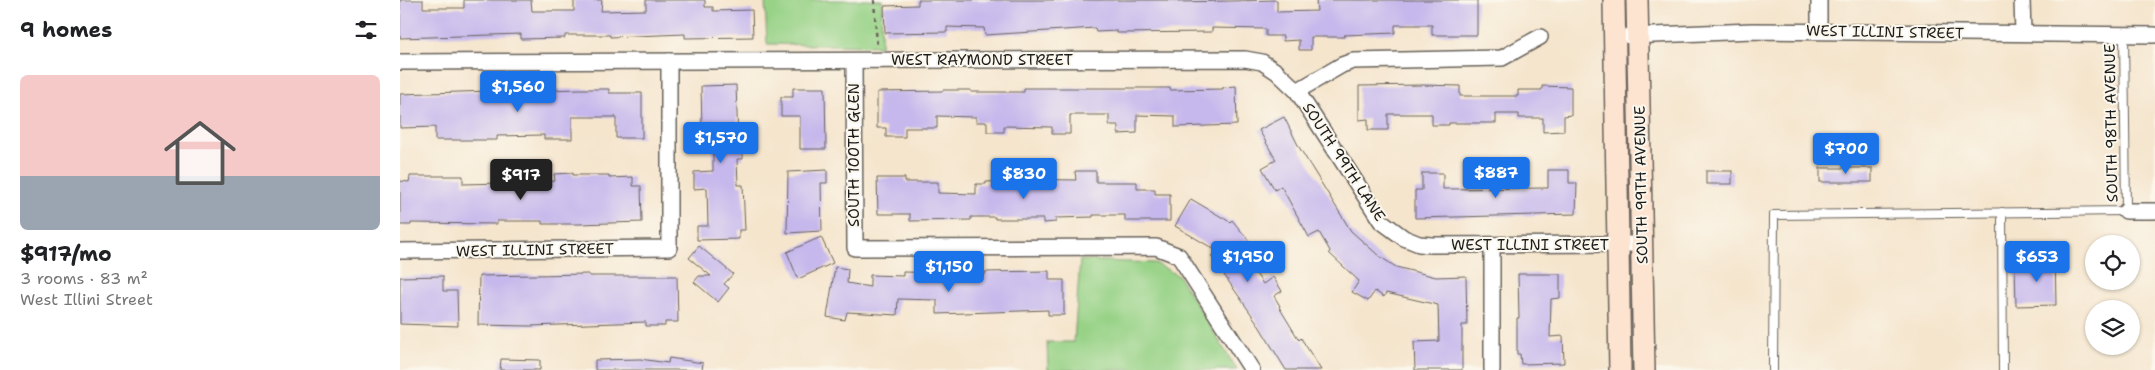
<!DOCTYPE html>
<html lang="en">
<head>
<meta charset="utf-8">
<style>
  :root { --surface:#fff; --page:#f2f2f2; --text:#202124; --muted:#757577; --line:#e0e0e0; --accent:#1a73e8 }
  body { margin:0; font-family:"Shantell Sans",sans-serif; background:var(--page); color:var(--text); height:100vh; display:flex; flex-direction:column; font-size:19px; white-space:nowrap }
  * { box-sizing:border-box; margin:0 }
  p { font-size:16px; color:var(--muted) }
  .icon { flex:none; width:28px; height:28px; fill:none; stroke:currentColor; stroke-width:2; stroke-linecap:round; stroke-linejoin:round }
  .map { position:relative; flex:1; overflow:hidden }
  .sheet { display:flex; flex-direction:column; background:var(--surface); width:400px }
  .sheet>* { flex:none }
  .tools { position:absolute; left:1685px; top:235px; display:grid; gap:10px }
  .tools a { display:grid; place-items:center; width:55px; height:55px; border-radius:50%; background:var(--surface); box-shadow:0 1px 4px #0004; font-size:25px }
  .price { position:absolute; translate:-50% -42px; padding:0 11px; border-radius:5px; background:var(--accent); color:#fff; font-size:16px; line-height:32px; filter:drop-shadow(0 1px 2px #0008) }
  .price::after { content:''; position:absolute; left:50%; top:30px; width:15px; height:11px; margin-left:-8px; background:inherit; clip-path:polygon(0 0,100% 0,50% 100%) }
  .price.selected { background:#222; color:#fff }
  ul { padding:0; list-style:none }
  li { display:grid; align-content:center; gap:10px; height:265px; padding:0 20px }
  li+li { border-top:1px solid var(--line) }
  li span { display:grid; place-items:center; height:155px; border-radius:8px; color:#555 }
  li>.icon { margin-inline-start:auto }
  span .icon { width:90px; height:90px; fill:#fffc; stroke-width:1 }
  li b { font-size:21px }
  h2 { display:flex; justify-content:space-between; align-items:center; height:60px; padding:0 20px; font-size:21px }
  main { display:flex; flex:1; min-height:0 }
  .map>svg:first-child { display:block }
  .green { fill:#97d286; stroke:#5a7751 }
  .building { fill:#c6b8ec }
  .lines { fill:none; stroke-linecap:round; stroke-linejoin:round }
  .service-casing { stroke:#68625a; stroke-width:10 }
  .minor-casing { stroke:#68625a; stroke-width:18 }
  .secondary-casing { stroke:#68625a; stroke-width:24 }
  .path { stroke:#68625a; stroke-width:2.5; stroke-dasharray:4 4; stroke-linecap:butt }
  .service { stroke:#fff; stroke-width:8 }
  .minor { stroke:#fff; stroke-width:15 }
  .secondary { stroke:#fde4d1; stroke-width:21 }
  .labels { text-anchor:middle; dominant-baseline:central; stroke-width:4; stroke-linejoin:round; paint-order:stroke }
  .street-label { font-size:15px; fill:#1c1c1c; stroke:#fbf7ec }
</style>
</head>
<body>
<main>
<section class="sheet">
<h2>9 homes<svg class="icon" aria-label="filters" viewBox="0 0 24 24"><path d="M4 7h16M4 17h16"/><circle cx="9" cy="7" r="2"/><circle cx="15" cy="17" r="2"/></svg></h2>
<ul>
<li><span style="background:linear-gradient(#f6c9c9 65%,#9aa5b1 0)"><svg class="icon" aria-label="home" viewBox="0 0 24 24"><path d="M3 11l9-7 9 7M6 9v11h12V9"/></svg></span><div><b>$917/mo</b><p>3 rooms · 83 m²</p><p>West Illini Street</p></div></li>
</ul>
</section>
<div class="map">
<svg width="1755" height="370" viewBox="0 0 1755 370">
  <rect width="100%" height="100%" fill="#fbf7ec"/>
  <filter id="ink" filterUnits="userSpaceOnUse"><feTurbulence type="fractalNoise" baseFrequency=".02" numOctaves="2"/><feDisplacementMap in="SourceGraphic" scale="10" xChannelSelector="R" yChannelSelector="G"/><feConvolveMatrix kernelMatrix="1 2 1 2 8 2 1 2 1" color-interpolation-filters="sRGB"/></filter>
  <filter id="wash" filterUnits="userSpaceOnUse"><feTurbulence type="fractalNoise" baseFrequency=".0096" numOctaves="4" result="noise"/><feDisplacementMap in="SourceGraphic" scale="20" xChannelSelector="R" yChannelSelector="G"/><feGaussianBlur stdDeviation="1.12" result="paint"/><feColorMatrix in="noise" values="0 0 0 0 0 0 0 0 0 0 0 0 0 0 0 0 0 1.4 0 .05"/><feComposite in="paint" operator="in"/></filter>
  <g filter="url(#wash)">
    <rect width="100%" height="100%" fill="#f5e5cd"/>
    <g class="green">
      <polygon points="365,0 482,0 481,46 367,44"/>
      <polygon points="680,260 755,263 779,276 837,370 648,370 647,342 674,342"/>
    </g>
    <g id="blocks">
      <g class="building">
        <polygon points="0,0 23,0 23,8 64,8 64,0 131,0 132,11 174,11 174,0 202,0 201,11 246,10 246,0 305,0 305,7 313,7 313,11 352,10 353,37 285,38 285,34 210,37 210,35 165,35 165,38 121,39 121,34 0,38"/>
        <polygon points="518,0 779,0 778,2 877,0 877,12 917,11 916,0 1077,0 1077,35 1032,35 1032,25 995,25 995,33 944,35 944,37 911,37 911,50 899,50 899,40 883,41 883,36 866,36 866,29 812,28 812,32 717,33 717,31 696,32 695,28 585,35 584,28 547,27 547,32 485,33 484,6 518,5"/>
        <polygon points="336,85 338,142 343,141 343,159 337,159 338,185 343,185 345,230 339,230 339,239 297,240 297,226 308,226 307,188 294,189 294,172 313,171 313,144 293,145 293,128 302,128 301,86"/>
        <polygon points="1022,85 1060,86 1060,96 1118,96 1118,90 1142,90 1142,86 1171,87 1171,115 1164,116 1164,131 1143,132 1143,118 1119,118 1119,114 1096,114 1096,123 1049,123 1049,125 1032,125 1032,114 988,114 988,130 968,130 968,119 959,120 959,86"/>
        <polygon points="836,86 837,125 775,127 775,116 737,115 737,133 718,134 718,125 709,125 709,115 670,115 670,134 652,134 652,127 604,126 604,132 587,132 587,122 576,122 576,117 537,116 537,128 505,128 505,137 486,137 486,128 477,128 477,92 543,91 543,90 571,90 571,92 624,92 624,88 770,88 770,90 823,89 823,87"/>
        <polygon points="393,88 425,88 426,149 400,149 400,116 381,116 381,97 393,97"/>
        <polygon points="181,89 209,89 209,93 242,93 242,138 216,138 216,117 172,117 172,139 144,139 144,135 97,136 97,140 35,140 35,127 0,128 0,94 119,90 119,102 144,102 144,90"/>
        <polygon points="884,117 899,147 951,231 979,256 996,267 1036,277 1066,276 1067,325 1062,325 1062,370 1015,370 1014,342 1039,341 1038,305 986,293 984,297 975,291 968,301 952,292 959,281 929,253 930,251 919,232 909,237 881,186 875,190 862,168 876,160 859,130"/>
        <rect x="1420" y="168" width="52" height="14"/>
        <polygon points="427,170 427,183 421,183 422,231 387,233 388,172"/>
        <polygon points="1148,170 1169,170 1169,183 1177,183 1176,214 1015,218 1015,190 1022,190 1022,173 1043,173 1043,189 1148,188"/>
        <polygon points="675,171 696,171 696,182 737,182 737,189 755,189 755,194 770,194 770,221 725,221 725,215 693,215 693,217 656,218 656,222 643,223 643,219 595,219 595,217 571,217 571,220 510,221 510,214 478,214 477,178 505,178 505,182 538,182 538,193 576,194 576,184 586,184 586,182 609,181 610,179 676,180"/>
        <rect x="1306" y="171" width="26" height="13"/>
        <polygon points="173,173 173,175 209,175 209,178 233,177 233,186 241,186 242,222 178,224 142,224 142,221 97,221 97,224 11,223 11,225 0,225 0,181 9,182 10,176 63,176 63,184 142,182 155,181 154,174"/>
        <polygon points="791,199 830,222 832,220 850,242 840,250 863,284 873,277 882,291 874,296 880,306 879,307 899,340 901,338 921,370 886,370 856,321 811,256 817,251 775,226"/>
        <polygon points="421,237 433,263 398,279 387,252"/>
        <polygon points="299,246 333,274 324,284 329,288 318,302 294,282 299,276 311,276 289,258"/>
        <polygon points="1643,252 1655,252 1656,305 1616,306 1615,264 1644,263"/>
        <polygon points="435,267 448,269 447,283 470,287 470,275 503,276 503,272 546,273 546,276 585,275 585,272 649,271 649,280 664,280 664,315 648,315 648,310 537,314 537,300 498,299 497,315 447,312 445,320 427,317"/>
        <polygon points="189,274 189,276 277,276 278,322 265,322 265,326 246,326 246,322 130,326 78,325 79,276"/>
        <polygon points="1118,274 1160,274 1160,298 1151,299 1150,337 1163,336 1164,363 1121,364 1120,354 1117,354 1117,318 1119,318"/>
        <polygon points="43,276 43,291 57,291 58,326 0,324 0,277"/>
        <polygon points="269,358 303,363 302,370 195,370 195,360 240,359 268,363"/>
        <polygon points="101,359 140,360 140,370 100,370"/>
      </g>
    </g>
  </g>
  <g filter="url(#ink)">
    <use href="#blocks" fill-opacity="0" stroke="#68625a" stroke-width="1"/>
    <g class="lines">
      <g class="service-casing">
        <g id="service">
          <polyline points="1602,212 1603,370"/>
          <polyline points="1373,370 1374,215 1726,211 1724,34"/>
        </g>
      </g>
      <g class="minor-casing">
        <g id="minor">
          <polyline points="1419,0 1419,31"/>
          <polyline points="1622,0 1623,33"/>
          <polyline points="1229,36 1352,31 1755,35"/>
          <polyline points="454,61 455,248 756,247 779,256 852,370"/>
          <polyline points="0,62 845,59 862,62 877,72 897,91 981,221 1004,238 1019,244 1032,245 1241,244"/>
          <polyline points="897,91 942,65 953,61 1102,58 1140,37"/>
          <polyline points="1726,211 1755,211"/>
          <polyline points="1092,245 1092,370"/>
          <polyline points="0,251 269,248 269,61"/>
        </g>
      </g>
      <g class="secondary-casing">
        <g id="secondary">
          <polyline points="1214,0 1220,370"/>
          <polyline points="1237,0 1244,370"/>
        </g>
      </g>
      <polyline class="path" points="474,0 477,46"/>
      <use href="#service" class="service"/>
      <use href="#minor" class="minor"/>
      <use href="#secondary" class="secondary"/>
    </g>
  </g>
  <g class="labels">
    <g class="street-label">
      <text transform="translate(1485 32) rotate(1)">WEST ILLINI STREET</text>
      <text x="582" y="60">WEST RAYMOND STREET</text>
      <text transform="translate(1711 123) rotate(-91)">SOUTH 98TH AVENUE</text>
      <text transform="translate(454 155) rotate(-90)">SOUTH 100TH GLEN</text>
      <text transform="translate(944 162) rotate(57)">SOUTH 99TH LANE</text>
      <text transform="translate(1241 185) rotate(-91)">SOUTH 99TH AVENUE</text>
      <text x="1130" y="245">WEST ILLINI STREET</text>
      <text transform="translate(135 250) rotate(-1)">WEST ILLINI STREET</text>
    </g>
  </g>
</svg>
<div class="tools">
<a><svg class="icon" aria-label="locate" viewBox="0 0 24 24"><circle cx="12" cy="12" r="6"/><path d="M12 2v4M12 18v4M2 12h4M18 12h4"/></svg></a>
<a><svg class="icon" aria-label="layers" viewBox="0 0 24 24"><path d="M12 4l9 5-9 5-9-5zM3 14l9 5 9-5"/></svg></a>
</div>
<b class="price" style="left:118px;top:113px">$1,560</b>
<b class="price" style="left:321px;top:164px">$1,570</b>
<b class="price" style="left:1446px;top:175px">$700</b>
<b class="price" style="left:1096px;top:199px">$887</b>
<b class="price" style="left:624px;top:200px">$830</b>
<b class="price selected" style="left:121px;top:201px">$917</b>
<b class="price" style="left:848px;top:283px">$1,950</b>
<b class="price" style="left:1637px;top:283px">$653</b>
<b class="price" style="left:549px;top:293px">$1,150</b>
</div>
</main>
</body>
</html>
